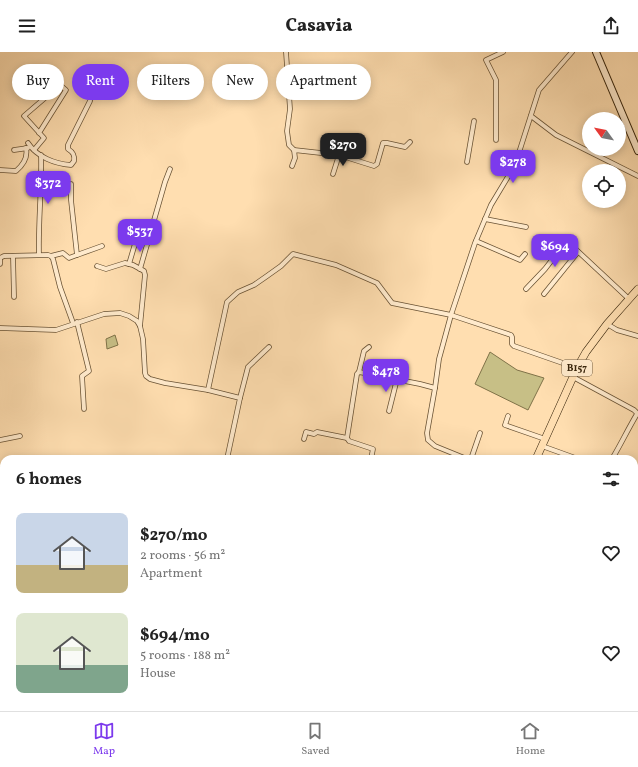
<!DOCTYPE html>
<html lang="en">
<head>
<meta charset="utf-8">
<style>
  :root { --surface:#fff; --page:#f2f2f2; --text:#222; --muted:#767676; --line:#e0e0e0; --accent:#7c3aed }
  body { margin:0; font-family:Vollkorn,serif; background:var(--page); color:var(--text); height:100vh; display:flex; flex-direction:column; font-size:15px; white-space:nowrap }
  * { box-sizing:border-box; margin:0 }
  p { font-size:13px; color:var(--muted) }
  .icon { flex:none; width:22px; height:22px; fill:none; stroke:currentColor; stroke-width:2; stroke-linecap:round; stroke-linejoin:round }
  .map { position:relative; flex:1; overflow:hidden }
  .panel { position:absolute; left:0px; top:403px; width:638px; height:256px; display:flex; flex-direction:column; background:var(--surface); border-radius:12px 12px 0 0; box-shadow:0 2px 10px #0003 }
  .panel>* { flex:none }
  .banner { position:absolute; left:12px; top:12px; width:400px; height:36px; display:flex; gap:8px }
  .needle { width:26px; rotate:303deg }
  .tools { position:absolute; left:582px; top:60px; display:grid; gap:8px }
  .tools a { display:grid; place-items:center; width:44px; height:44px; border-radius:50%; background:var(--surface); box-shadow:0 2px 10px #0003; font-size:20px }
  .price { position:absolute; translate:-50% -34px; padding:0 9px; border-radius:8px; background:var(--accent); color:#fff; font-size:13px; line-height:26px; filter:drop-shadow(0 1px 2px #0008) }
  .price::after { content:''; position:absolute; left:50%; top:24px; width:12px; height:9px; margin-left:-6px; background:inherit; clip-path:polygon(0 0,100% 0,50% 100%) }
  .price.current { background:#222; color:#fff }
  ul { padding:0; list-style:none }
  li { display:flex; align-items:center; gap:12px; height:100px; padding:0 16px }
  li span { display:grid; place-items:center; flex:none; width:112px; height:80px; border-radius:8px; color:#555 }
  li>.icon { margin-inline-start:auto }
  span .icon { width:48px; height:48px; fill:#fffc; stroke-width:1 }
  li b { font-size:17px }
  h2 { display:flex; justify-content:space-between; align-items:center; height:48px; padding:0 16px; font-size:17px }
  .pill { padding:0 14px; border-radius:18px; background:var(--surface); box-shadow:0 2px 10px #0003; font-size:14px; line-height:36px }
  .pill.current { background:var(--accent); color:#fff }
  header { display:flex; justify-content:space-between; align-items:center; height:52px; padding:0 16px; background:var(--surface); font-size:18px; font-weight:800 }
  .menu { display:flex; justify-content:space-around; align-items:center; height:56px; border-top:1px solid var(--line); background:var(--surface); font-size:11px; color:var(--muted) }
  .menu a { display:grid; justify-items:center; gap:2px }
  .menu .current { color:var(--accent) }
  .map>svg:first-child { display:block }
  .green { fill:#c7bf86; stroke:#7f7248 }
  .water { fill:#a1bda6; stroke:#778068 }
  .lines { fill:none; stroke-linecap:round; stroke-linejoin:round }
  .street-casing { stroke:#695234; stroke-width:5.5 }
  .secondary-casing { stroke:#37240b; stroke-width:8 }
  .primary-casing { stroke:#37240b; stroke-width:8 }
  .street { stroke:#ffeacc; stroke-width:4 }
  .secondary { stroke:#ffeacc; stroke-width:6 }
  .primary { stroke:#ffdeb0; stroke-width:7 }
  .labels { text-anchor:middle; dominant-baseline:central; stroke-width:3; stroke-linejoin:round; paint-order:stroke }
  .shield { fill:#ffeacc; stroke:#735f45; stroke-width:1 }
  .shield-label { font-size:10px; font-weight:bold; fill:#37240b }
</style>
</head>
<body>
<header><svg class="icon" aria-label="menu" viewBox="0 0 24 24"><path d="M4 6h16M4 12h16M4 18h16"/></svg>Casavia<svg class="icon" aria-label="share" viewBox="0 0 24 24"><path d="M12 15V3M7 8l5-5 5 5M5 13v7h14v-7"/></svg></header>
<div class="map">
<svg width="638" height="659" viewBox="0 0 638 659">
  <rect width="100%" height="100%" fill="#ffdeb0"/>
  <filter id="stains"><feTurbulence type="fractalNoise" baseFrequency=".005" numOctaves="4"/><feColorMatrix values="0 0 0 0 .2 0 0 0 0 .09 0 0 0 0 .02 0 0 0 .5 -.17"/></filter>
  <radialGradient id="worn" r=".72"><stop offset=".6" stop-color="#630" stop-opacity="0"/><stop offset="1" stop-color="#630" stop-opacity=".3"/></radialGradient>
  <g class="green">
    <polygon points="115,283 118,293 107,297 106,287"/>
    <polygon points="490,300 517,318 544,326 528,358 475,332"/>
  </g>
  <polygon class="water" points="638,501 638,659 541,659 541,655 634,655 634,506"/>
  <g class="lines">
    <g class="street-casing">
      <g id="street">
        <polyline points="286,0 290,57 287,79 289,93 294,98"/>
        <polyline points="531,64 556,83 638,124"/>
        <polyline points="496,88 496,28 486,8 503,0"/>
        <path d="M28 91C37 105 55 112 71 113L74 109C75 103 73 100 68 97V93L90 49"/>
        <polyline points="14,98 28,96"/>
        <polyline points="34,98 44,86 24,64 60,33 66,38 39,81"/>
        <polyline points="467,110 474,69"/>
        <polyline points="292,114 295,106 294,98 339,103 374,114 377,112 383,91 387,91 405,95 410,90"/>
        <path d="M0 118 16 119C23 113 28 105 26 96"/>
        <polyline points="333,122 339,103"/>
        <polyline points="485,167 526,175"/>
        <polyline points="476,189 520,208 525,202"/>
        <path d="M39 203C38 170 42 137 41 103"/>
        <polyline points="77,203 102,194"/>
        <polyline points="13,204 14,245"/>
        <polyline points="51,204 63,201 69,206 77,203 71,148 71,132"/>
        <polyline points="0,212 0,206 4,204 48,203 51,204 53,207 60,235 73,271"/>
        <polyline points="129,212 137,185"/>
        <polyline points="97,214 106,217 125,211 133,213 144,219 145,223 140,274"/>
        <polyline points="140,217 165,130 170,117"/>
        <polyline points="526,237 545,217 566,190 569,191 629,247"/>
        <polyline points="544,242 578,200"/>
        <polyline points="77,270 89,319 82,324 84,357"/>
        <polyline points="607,272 617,278 638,284"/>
        <polyline points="0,276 56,278 104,262 120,261 129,264 137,269 140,274 143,287 145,321 146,324 150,327 165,331 208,338 240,346 227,407"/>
        <polyline points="359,320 364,299 369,295"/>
        <polyline points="573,325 634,358 638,362"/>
        <polyline points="208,338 227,250 238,240 254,233 267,224 281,214 293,202 336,213 377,231 392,251 451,263 511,283 512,285 512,292 514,294 577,316"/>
        <polyline points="240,346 248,315 269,295"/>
        <polyline points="389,359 397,327"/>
        <polyline points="508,364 505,373 545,387"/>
        <polyline points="304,387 306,380 314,382 317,380 347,386"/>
        <polyline points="0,388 20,384"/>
        <polyline points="542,394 578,407"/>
        <polyline points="371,407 373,397 349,389 347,386 357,322 359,320 420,332 435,336"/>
        <polyline points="467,407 435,394 428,388 427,381 435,336 439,307 451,263 475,191 491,153 515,113 539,38 572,0"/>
        <polyline points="471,407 480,381"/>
        <path d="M612 407C621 392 628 377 637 362"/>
        <polyline points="0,417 4,428"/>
        <polyline points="634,435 638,433"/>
        <polyline points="0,489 4,489"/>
        <polyline points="0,562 4,562"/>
        <polyline points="375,655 393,659"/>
        <polyline points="131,659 132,655"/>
        <polyline points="285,659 286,655"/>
      </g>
    </g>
    <g class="secondary-casing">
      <g id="secondary">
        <polyline points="596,0 638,99"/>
        <polyline points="21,659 27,655"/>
      </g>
    </g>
    <g class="primary-casing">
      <g id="primary">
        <polyline points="536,407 577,316 586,300 607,272 638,237"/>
        <polyline points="414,659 414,655"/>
      </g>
    </g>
    <use href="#street" class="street"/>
    <use href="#secondary" class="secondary"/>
    <use href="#primary" class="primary"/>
  </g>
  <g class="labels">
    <rect class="shield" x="562" y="308" width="30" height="16" rx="3"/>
    <g class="shield-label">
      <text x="577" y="316">B157</text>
    </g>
  </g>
  <rect width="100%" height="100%" filter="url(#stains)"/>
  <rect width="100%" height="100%" fill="url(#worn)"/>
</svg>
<div class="tools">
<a><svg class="needle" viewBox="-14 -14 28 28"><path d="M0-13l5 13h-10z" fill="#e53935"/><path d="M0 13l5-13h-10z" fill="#767676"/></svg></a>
<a><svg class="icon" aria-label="locate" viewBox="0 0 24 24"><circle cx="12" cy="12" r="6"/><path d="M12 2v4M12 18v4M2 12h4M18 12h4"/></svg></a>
</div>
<b class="price current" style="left:343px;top:115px">$270</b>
<b class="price" style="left:513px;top:132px">$278</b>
<b class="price" style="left:48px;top:153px">$372</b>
<b class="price" style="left:140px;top:201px">$537</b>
<b class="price" style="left:555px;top:216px">$694</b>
<b class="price" style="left:386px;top:341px">$478</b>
<div class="banner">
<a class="pill">Buy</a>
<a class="pill current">Rent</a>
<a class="pill">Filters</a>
<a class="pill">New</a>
<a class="pill">Apartment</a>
</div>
<section class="panel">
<h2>6 homes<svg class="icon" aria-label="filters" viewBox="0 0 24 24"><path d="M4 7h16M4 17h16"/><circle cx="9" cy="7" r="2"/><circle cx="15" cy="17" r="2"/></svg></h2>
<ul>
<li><span style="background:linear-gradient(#c9d6e8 65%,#c2b280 0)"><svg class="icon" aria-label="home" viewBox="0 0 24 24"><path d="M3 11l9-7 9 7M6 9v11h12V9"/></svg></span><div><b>$270/mo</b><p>2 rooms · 56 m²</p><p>Apartment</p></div><svg class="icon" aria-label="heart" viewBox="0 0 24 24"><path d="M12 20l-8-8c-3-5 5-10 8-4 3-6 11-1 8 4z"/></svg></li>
<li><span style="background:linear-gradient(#dfe7d0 65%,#7fa58c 0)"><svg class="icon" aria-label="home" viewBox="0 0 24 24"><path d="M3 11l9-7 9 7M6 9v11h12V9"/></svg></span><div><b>$694/mo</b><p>5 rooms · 188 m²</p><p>House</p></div><svg class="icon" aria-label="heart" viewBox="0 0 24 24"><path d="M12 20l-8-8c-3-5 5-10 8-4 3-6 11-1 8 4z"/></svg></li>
</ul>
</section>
</div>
<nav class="menu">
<a class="current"><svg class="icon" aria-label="map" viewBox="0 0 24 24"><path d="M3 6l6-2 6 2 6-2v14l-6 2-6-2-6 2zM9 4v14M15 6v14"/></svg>Map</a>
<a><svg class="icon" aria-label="saved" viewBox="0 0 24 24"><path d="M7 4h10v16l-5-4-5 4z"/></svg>Saved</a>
<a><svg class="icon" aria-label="home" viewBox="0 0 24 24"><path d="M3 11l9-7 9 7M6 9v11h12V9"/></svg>Home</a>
</nav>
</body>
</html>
